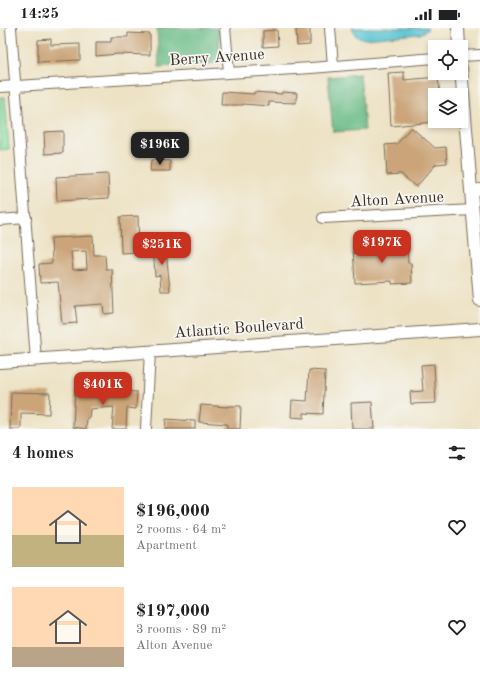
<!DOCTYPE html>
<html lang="en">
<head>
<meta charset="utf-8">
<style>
  :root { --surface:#fff; --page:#f6f6f6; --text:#202124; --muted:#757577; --accent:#c8321e }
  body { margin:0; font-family:"Old Standard TT",serif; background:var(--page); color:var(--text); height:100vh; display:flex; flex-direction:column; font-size:15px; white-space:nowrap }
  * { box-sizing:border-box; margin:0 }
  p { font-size:13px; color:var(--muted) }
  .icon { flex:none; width:22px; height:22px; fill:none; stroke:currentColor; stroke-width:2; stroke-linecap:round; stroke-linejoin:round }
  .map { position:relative; height:401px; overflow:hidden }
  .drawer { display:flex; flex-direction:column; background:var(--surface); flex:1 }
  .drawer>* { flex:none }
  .controls { position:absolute; left:428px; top:12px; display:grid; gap:8px }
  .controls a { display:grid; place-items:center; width:40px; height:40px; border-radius:0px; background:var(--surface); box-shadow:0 2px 6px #0003; font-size:20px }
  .price { position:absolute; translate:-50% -34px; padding:0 9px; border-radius:8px; background:var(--accent); color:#fff; font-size:13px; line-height:26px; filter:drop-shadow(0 1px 2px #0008) }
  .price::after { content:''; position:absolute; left:50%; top:24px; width:12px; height:9px; margin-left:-6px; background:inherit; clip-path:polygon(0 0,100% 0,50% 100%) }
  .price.selected { background:#222; color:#fff }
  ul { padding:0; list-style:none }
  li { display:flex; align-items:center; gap:12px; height:100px; padding:0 12px }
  li span { display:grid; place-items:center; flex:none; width:112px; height:80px; border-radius:0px; color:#555 }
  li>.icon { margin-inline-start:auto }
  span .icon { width:48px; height:48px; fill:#fffc; stroke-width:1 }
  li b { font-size:17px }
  h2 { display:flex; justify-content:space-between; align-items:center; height:48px; padding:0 12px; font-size:17px }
  .status { display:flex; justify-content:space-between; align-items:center; height:28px; padding:0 20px; background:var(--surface); direction:ltr }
  .status svg { height:11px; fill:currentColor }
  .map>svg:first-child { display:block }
  .green { fill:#86dda1; stroke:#608460 }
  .forest { fill:#6cbc87; stroke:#547352 }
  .water { fill:#59c5d2; stroke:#4a7878 }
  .building { fill:#cba579; fill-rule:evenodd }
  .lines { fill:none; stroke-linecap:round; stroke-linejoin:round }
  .minor-casing { stroke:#796a58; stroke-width:12 }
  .major-casing { stroke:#796a58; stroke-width:14 }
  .minor { stroke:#fff; stroke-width:10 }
  .major { stroke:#fff; stroke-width:12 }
  .labels { text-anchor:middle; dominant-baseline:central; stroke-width:3.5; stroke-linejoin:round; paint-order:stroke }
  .street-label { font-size:16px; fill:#3b2a1e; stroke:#f6f6f2 }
</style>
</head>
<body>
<div class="status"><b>14:25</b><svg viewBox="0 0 49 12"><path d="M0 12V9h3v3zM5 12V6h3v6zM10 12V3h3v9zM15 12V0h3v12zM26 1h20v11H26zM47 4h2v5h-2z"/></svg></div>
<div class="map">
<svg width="480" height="401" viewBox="0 0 480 401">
  <rect width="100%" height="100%" fill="#f6f6f2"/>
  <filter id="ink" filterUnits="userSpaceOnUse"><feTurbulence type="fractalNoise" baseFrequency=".025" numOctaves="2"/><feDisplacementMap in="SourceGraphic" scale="8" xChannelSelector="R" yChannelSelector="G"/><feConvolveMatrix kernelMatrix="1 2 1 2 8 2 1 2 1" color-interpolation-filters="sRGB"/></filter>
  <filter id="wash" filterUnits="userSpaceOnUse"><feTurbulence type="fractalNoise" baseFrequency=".012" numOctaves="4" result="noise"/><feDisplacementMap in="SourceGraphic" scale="16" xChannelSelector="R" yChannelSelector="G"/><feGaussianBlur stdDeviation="0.9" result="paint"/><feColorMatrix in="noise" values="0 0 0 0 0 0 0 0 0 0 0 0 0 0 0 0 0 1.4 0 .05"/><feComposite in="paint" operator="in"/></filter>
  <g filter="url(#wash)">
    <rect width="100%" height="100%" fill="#ede2c4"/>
    <polygon class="green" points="0,69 5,69 9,121 0,122"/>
    <g class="forest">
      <polygon points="157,0 218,0 221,35 159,39"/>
      <polygon points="360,46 365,102 333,104 328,49"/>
    </g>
    <polygon class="water" points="352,0 428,0 426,3 420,6 365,11 356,8"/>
    <g id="blocks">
      <g class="building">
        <polygon points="296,0 310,0 310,17 297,18"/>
        <polygon points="277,2 278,18 263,19 263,3"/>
        <polygon points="128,5 150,6 150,27 118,26 96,28 96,14 111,14 111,9 128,9"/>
        <polygon points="51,11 51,17 80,16 80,32 38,34 38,12"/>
        <polygon points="404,44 404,52 438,49 440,67 435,67 435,94 391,98 388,45"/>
        <polygon points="222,64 254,66 254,64 282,66 282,64 297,65 296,75 269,74 269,78 243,76 243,77 221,77"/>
        <polygon points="411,99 435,120 446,119 447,135 436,136 416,159 401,146 387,147 385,117 397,116"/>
        <polygon points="63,103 63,125 45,126 44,104"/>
        <polygon points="151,132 170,133 170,143 150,143"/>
        <polygon points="108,146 109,170 57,173 56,149"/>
        <polygon points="138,188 139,224 121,225 120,189"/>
        <path d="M93 208 94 227H105L106 241H112L114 285 104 286 103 276 75 278 77 295 62 296 58 254 40 255 39 236 52 235 51 210ZM86 223 87 241 73 242 71 224Z"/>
        <polygon points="163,215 164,221 166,221 170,263 161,263 160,247 155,248 153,216"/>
        <polygon points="407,216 408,235 411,235 412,255 392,256 392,253 355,255 353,219"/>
        <polygon points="434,336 436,375 411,376 410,364 423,363 421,337"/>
        <polygon points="309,342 325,343 323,386 304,385 304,390 291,389 292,372 307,373"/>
        <polygon points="75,362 91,362 90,364 113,362 137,364 136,381 127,380 126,401 112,401 114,379 90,381 89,390 87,390 86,401 73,399"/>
        <polygon points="11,364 50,365 49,386 21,385 21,401 10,401"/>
        <polygon points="372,374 374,401 352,401 351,375"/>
        <polygon points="201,377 228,379 228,378 241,378 240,401 227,401 227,396 199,394"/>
        <polygon points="166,391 195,393 195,401 165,401"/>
      </g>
    </g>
  </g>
  <g filter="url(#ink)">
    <use href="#blocks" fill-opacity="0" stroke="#796a58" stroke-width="1"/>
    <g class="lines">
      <g class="minor-casing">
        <g id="minor">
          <polyline points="11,0 36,332"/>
          <polyline points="225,0 229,44"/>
          <polyline points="330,0 333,38"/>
          <polyline points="461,28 480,27"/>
          <polyline points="0,59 311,40 435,30"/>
          <polyline points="471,163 480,161"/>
          <polyline points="323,190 473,182"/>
          <polyline points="0,192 26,190"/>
          <polyline points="146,401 150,323"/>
        </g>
      </g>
      <g class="major-casing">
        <g id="major">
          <polyline points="458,0 459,19"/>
          <polyline points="461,40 480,272"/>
          <polyline points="0,334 480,301"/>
        </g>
      </g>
      <use href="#minor" class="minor"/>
      <use href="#major" class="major"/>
    </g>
  </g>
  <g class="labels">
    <g class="street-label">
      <text transform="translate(217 30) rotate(-4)">Berry Avenue</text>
      <text transform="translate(397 172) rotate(-3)">Alton Avenue</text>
      <text transform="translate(239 301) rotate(-4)">Atlantic Boulevard</text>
    </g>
  </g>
</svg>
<div class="controls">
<a><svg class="icon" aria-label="locate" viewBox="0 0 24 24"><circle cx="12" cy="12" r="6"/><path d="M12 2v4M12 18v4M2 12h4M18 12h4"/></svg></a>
<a><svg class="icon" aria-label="layers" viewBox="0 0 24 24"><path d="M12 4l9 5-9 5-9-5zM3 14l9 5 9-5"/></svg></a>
</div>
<b class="price selected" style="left:160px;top:138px">$196K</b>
<b class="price" style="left:382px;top:236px">$197K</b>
<b class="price" style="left:162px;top:238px">$251K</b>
<b class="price" style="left:103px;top:378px">$401K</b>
</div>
<section class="drawer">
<h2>4 homes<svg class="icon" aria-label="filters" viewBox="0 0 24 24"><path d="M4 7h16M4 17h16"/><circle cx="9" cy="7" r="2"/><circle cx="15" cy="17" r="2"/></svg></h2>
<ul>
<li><span style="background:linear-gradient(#ffd9b3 60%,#c2b280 0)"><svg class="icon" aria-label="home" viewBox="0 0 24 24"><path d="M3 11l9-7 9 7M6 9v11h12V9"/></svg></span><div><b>$196,000</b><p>2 rooms · 64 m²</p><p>Apartment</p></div><svg class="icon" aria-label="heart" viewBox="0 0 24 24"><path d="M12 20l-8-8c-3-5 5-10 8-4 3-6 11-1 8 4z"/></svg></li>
<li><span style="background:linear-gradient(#ffd9b3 75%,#b9a48a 0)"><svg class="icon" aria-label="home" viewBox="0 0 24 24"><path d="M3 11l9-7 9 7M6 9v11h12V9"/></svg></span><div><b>$197,000</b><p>3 rooms · 89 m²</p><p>Alton Avenue</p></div><svg class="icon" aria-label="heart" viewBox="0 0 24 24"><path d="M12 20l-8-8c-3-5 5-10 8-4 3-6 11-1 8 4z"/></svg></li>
</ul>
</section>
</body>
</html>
